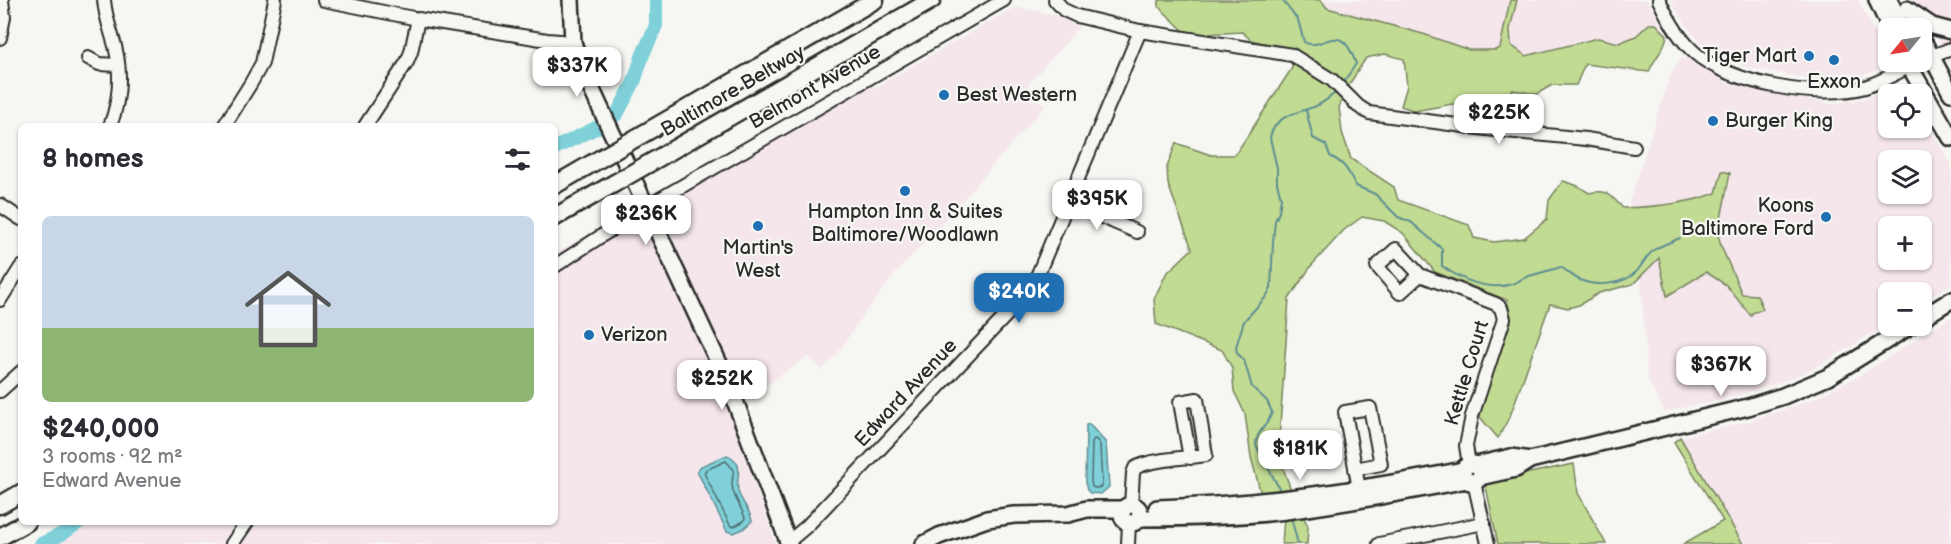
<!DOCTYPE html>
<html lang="en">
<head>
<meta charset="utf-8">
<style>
  :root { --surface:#fff; --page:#f7f7f7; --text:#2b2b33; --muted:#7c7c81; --line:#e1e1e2; --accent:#1f6fb2 }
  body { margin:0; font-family:"Balsamiq Sans",sans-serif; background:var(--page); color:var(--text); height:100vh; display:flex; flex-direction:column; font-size:22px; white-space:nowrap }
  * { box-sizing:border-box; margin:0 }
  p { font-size:20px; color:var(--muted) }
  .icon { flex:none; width:33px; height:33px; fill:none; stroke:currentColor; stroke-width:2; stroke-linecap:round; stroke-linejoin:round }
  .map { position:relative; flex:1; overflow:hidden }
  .sheet { position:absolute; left:18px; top:123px; width:540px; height:402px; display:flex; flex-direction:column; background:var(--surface); border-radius:9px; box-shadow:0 2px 4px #0004 }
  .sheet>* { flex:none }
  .needle { width:39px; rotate:240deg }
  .tools { position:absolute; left:1878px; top:18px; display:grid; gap:12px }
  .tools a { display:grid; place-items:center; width:54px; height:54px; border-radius:9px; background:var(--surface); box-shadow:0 2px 4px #0004; font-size:30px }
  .price { position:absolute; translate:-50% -51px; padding:0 14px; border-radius:12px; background:#fff; color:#222; font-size:20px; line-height:39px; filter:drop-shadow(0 2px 3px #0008) }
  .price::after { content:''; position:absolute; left:50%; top:36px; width:18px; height:14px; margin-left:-9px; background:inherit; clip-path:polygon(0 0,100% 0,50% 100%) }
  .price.current { background:var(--accent); color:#fff }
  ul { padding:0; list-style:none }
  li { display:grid; align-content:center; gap:12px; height:318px; padding:0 24px }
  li+li { border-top:2px solid var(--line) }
  li span { display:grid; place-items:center; height:186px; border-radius:9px; color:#555 }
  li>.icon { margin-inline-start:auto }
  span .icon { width:108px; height:108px; fill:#fffc; stroke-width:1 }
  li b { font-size:26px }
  h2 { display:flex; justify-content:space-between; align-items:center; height:72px; padding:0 24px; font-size:26px }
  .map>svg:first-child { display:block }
  .built { fill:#f5e6ec; fill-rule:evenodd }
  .green { fill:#c2db92; stroke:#76835e; stroke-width:1.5 }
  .water { fill:#7fd0d8; stroke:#5d8e93; stroke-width:1.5 }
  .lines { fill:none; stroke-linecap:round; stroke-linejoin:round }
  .shore { stroke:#4d6d70; stroke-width:1.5 }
  .stream { stroke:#5d8e93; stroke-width:2 }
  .river { stroke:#7fd0d8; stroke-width:14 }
  .minor-casing { stroke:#2b2b2b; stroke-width:16 }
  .major-casing { stroke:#2b2b2b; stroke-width:20 }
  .highway-casing { stroke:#2b2b2b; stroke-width:21 }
  .minor { stroke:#f6f6f2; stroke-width:12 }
  .major { stroke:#f6f6f2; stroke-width:15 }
  .highway { stroke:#f6f6f2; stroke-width:16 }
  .highway-bridge-casing { stroke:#2b2b2b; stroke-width:21; stroke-linecap:butt }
  .highway-bridge { stroke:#f6f6f2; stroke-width:16 }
  .poi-dot { fill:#1f6fb2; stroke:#f6f6f2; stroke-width:2 }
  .labels { text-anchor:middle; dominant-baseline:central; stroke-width:4.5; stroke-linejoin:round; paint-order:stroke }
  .poi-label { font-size:20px; fill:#2b2b2b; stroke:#f6f6f2 }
  .street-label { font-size:20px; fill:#2b2b2b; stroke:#f6f6f2 }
</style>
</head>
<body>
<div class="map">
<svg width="1951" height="544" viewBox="0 0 1951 544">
  <rect width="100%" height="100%" fill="#f6f6f2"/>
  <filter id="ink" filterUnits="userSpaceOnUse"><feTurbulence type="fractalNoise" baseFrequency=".0167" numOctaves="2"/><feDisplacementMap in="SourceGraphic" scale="12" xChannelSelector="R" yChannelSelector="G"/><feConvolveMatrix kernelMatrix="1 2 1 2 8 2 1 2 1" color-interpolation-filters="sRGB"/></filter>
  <g filter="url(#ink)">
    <g class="built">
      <polygon points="1262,0 1647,0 1667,35 1666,42 1653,62 1649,72 1299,26"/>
      <polygon points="1670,0 1858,0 1884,52 1878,70 1845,80 1831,81 1814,80 1746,67 1728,60 1703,44 1691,32"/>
      <polygon points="1916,0 1951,0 1951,68 1938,39"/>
      <polygon points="1015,7 1060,16 1079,27 1025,89 1045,106 937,229 896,273 867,310 836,355 822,370 808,356 745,400 663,221 668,203 872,85 874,88"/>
      <path d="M1688 58 1720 79 1737 86 1832 104 1864 99 1889 89 1908 94H1888V128H1922V116L1951 164V284L1922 303V292H1888V324L1820 365 1789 379 1743 394 1665 412 1648 381 1637 225 1625 216 1670 76 1680 59ZM1888 160H1922V194H1888ZM1888 226H1922V260H1888Z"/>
      <polygon points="637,206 713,367 776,544 53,544 91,522 555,522 555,254"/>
      <polygon points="1951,317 1950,544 1743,544 1680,437 1750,421 1813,399 1862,374"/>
    </g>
    <g class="green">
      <path d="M1159 0H1321L1327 8 1423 34 1469 50H1495L1500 48 1510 0H1517L1510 29 1511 45 1526 56 1598 38 1619 43 1636 36 1649 24H1656L1667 35C1666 48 1653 60 1649 72L1585 64 1576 85H1552L1537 94 1512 90 1513 117 1484 108 1452 104 1415 111 1401 106 1407 86 1404 59 1385 54 1366 58 1350 83 1339 107 1342 132 1351 159 1394 187 1398 200 1469 225 1474 238 1494 242 1524 238 1547 219 1549 200 1563 181 1578 186 1589 193C1608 189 1610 195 1623 208 1654 207 1687 204 1716 193L1722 171 1730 173 1718 234 1721 246 1742 294 1757 295 1763 309 1752 313 1751 316 1726 285 1706 272 1667 296 1659 258 1633 284 1599 293 1579 305 1568 308 1550 304 1510 416 1498 438 1479 416 1511 316 1507 300 1435 272 1403 233 1384 221 1362 217 1344 230 1311 266 1289 299 1278 454 1291 490 1261 494 1251 457 1245 414 1234 391 1232 368 1222 350 1156 324 1154 299 1166 274 1192 249 1168 184 1167 167 1176 143 1211 155H1235L1292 68 1291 50 1251 40 1242 32 1188 35 1159 7Z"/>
      <polygon points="1680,437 1743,544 1683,544 1723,521 1674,442"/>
      <polygon points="1574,464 1578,493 1606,544 1498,544 1485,482"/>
      <polygon points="1303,516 1308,526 1307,544 1282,544 1284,518"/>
    </g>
    <g class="water">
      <polygon points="1089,424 1106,443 1109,487 1101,494 1090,493 1087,490 1085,482 1086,427 1086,425"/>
      <path d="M727 455C748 465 733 478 739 494 743 504 750 510 752 521L743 529 734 533 727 531 697 471 701 466Z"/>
    </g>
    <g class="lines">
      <g class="shore">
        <polygon points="1094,439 1097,440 1100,445 1102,484 1101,487 1096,488 1092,487 1091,481 1092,442"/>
        <path d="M726 461 734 470C728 494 738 498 745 518L744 521 733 527 730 525 704 473 706 470Z"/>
      </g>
      <g class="stream">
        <path d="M1282 0 1298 20 1304 42C1323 53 1340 16 1356 64L1343 83"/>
        <path d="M1306 110 1313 138 1326 145 1330 156C1346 164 1348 171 1356 186L1375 194 1398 217 1411 222 1442 249V266C1461 280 1488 291 1512 284 1518 282 1523 278 1529 276 1540 273 1551 270 1561 267 1567 271 1573 277 1580 280 1596 287 1624 285 1637 271 1643 264 1646 256 1654 250 1661 245 1672 242 1680 238"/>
        <path d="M1279 488 1256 445C1256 431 1269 425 1272 412L1267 401 1252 387 1244 360 1237 353 1236 347 1244 321 1266 297 1271 288 1273 242 1275 221 1279 212 1281 198 1277 183V168L1270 138C1274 115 1297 113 1314 107 1323 103 1332 96 1338 90"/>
        <polyline points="1292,521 1298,544"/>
      </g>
      <g class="river">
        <polyline points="555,148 600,126 617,114 634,82 643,54 653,33 656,25 656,0"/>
        <polyline points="41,544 62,534 79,522"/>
      </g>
      <g class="minor-casing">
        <g id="minor">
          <path d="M104 0C105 16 111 31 115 46 122 74 120 100 110 126"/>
          <polyline points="324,0 418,19 547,40 573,42"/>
          <polyline points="1055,0 1064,10 1077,16 1140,31 1292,55 1332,80 1358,106 1369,113 1486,129 1586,139 1634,147"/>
          <path d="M1659 0C1668 19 1679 39 1695 53 1730 84 1820 100 1865 87 1884 81 1901 70 1919 62"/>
          <polyline points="0,38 4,17 2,0"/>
          <polyline points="88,58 99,64 118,65"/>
          <polyline points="1924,59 1951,49"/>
          <polyline points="224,126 251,83 262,63 275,0"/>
          <polyline points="365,126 407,62 411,52 418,19"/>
          <polyline points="1069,203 1137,232"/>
          <polyline points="0,205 21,219"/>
          <polyline points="555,266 646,207 1004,0"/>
          <polyline points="1420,275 1400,293 1377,266 1396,249 1420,275 1496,304 1501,308 1504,319 1472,416 1466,446 1469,464"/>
          <polyline points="0,300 21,267"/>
          <polyline points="0,391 21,372"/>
          <polyline points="1355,469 1381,464 1370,408 1345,412 1359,489"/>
          <polyline points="1474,482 1488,544"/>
          <path d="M1131 505 1133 473 1135 468C1150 459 1188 458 1206 455L1197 399 1180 402 1190 458"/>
          <polyline points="788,542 807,526 1017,304 1035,281 1140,31"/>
          <polyline points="232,544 247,522"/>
          <polyline points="1128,544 1129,523"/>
          <polyline points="1379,544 1484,523"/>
        </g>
      </g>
      <g class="major-casing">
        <g id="major">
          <polyline points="571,0 573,42 579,62 729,385 789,544"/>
          <polyline points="1877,0 1890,28"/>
          <polyline points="1889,0 1903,28"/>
          <polyline points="1907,9 1932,26 1951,31"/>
          <polyline points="1922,39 1951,93"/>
          <polyline points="1907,62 1951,138"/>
          <polyline points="1922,318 1951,300"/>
          <circle cx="1472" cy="473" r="9"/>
          <polyline points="1476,465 1511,457 1530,460"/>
          <polyline points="1480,477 1516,469 1530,460 1748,407 1783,396 1828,377 1910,326"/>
          <circle cx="1131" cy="514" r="9"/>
          <path d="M1157 508C1260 505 1362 490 1463 470"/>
          <path d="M1139 518C1188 518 1237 517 1286 511 1346 503 1406 492 1467 480"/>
          <polyline points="924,544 939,536 987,519 1014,515 1068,514 1087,509 1123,509"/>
        </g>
      </g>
      <g class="highway-casing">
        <g id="highway">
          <polyline points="636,138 875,0"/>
          <polyline points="648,164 932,0"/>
          <polyline points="555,185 603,157"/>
          <polyline points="555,217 615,183"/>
          <polyline points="0,505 21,493"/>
          <polyline points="0,537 27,522"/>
        </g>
      </g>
      <use href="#minor" class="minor"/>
      <use href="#major" class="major"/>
      <use href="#highway" class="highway"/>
      <g class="highway-bridge-casing">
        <g id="highway-bridge">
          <polyline points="603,157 636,138"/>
          <polyline points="615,183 648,164"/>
        </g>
      </g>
      <use href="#highway-bridge" class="highway-bridge"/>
    </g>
  </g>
  <g class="poi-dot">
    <circle cx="1809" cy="56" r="6"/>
    <circle cx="1834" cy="60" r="6"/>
    <circle cx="944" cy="95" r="6"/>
    <circle cx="1713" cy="121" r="6"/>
    <circle cx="905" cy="191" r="6"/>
    <circle cx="1826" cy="217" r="6"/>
    <circle cx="758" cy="226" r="6"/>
    <circle cx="589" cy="335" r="6"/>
  </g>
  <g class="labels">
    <g class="poi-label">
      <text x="1797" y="56" text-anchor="end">Tiger Mart</text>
      <text x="1834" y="82">Exxon</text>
      <text x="956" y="95" text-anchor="start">Best Western</text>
      <text x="1725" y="121" text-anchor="start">Burger King</text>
      <text x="1814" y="206" text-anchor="end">Koons<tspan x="1814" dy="23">Baltimore Ford</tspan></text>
      <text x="905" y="212">Hampton Inn &amp; Suites<tspan x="905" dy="23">Baltimore/Woodlawn</tspan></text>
      <text x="758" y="248">Martin's<tspan x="758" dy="23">West</tspan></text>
      <text x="601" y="335" text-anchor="start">Verizon</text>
    </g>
    <g class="street-label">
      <text transform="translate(815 87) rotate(-30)">Belmont Avenue</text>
      <text transform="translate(733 91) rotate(-30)">Baltimore Beltway</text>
      <text transform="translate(1467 373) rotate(-73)">Kettle Court</text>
      <text transform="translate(906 393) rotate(-47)">Edward Avenue</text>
    </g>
  </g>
</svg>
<div class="tools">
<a><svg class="needle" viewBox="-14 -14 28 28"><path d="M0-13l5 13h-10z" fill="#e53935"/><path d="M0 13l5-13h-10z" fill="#7c7c81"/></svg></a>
<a><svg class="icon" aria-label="locate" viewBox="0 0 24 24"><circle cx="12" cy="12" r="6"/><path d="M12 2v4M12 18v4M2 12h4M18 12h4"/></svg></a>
<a><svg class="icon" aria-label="layers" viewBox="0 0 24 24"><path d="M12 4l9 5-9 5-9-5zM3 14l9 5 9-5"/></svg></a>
<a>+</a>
<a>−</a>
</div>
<b class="price" style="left:577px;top:98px">$337K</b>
<b class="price" style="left:1499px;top:145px">$225K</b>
<b class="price" style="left:1097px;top:231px">$395K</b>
<b class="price" style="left:646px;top:246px">$236K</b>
<b class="price current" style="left:1019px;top:324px">$240K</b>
<b class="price" style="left:1721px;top:397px">$367K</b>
<b class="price" style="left:722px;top:411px">$252K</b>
<b class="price" style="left:1300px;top:481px">$181K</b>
<section class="sheet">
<h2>8 homes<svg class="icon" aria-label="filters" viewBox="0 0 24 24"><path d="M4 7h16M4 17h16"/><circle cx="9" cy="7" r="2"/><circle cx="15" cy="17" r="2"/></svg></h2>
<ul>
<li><span style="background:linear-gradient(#c9d6e8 60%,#8fb573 0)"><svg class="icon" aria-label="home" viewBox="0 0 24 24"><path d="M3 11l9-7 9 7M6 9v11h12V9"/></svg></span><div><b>$240,000</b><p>3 rooms · 92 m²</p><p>Edward Avenue</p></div></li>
</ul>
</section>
</div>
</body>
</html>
